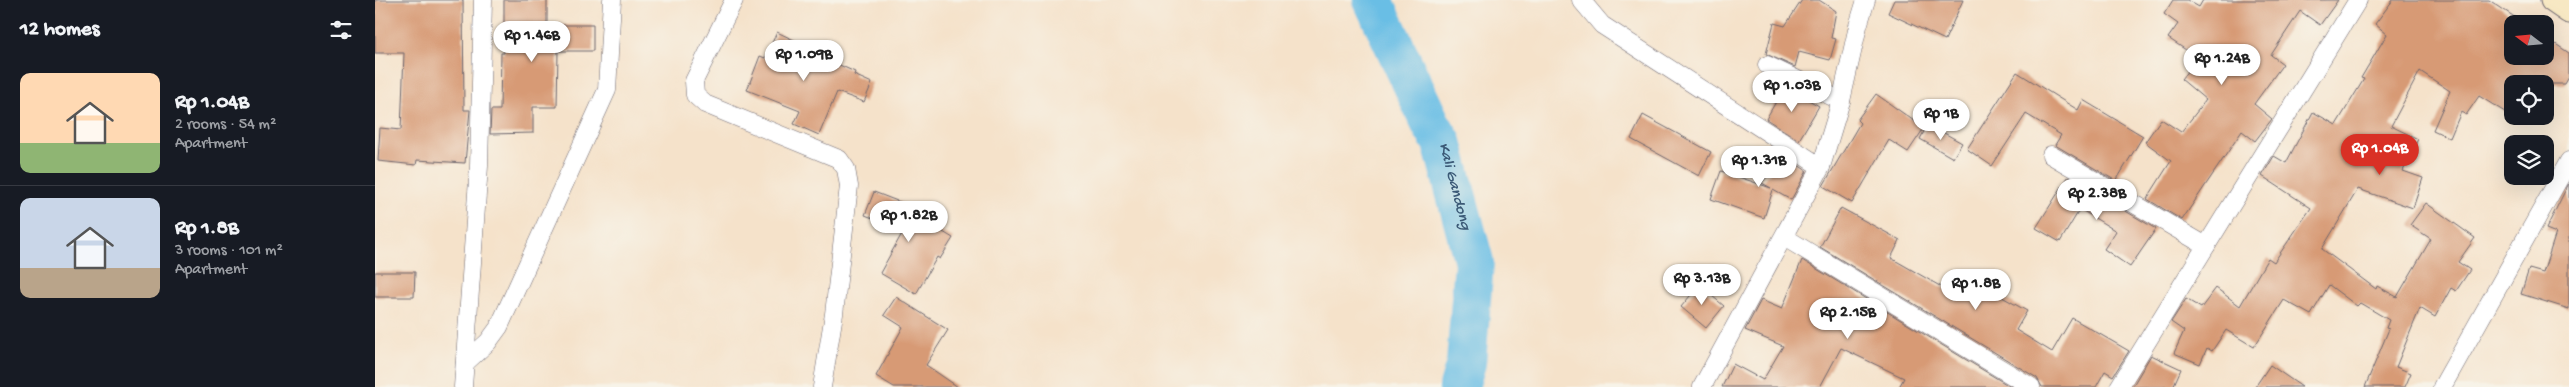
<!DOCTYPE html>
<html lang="en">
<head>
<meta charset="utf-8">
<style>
  :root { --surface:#171b24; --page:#242831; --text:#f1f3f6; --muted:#9ea1a6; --line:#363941; --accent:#d93025 }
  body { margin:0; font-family:"Gochi Hand",sans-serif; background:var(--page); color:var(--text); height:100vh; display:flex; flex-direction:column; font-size:19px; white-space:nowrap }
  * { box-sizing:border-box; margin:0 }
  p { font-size:16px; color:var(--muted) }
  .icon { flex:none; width:28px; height:28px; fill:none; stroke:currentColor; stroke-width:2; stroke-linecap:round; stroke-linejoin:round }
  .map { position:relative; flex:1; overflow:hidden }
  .drawer { display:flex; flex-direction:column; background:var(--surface); width:375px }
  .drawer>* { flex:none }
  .needle { width:32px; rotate:286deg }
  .buttons { position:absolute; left:2129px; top:15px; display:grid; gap:10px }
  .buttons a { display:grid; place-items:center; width:50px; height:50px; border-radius:10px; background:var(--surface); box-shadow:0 5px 20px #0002; font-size:25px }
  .price { position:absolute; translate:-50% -42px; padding:0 11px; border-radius:18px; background:#fff; color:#222; font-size:16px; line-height:32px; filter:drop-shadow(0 1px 2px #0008) }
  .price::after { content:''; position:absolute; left:50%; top:30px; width:15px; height:11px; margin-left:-8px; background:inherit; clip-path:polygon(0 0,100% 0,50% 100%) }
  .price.selected { background:var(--accent); color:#fff }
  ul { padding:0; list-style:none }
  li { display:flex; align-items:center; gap:15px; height:125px; padding:0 20px }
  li+li { border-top:1px solid var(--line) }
  li span { display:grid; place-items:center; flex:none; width:140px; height:100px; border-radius:10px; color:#555 }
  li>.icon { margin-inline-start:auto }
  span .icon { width:60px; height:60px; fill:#fffc; stroke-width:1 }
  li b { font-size:21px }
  h2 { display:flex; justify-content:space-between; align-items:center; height:60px; padding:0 20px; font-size:21px }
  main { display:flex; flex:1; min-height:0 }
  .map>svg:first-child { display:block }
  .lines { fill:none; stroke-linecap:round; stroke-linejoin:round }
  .river { stroke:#69bee5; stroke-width:40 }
  .building { fill:#d79a75 }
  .street-casing { stroke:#6c656d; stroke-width:19 }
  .secondary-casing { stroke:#6c656d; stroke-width:27 }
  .street { stroke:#fff; stroke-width:18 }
  .secondary { stroke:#f7e8c3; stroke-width:25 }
  .labels { text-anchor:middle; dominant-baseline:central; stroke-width:5; stroke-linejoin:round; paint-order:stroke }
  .water-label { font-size:16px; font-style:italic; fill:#3b5976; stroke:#f7f3e8 }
</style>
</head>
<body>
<main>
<section class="drawer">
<h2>12 homes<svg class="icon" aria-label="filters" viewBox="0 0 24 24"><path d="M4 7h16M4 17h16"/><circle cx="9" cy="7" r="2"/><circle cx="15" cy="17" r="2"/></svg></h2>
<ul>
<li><span style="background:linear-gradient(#ffd9b3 70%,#8fb573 0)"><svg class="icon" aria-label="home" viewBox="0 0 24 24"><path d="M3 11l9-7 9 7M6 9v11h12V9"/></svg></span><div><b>Rp 1.04B</b><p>2 rooms · 54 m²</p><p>Apartment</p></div></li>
<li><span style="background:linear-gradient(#c9d6e8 70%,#b9a48a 0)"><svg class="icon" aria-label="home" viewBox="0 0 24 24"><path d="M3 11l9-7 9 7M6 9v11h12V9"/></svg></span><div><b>Rp 1.8B</b><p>3 rooms · 101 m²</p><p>Apartment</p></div></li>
</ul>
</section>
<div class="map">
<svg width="2194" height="387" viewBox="0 0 2194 387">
  <rect width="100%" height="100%" fill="#f7f3e8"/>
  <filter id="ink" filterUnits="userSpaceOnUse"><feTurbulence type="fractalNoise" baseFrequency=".02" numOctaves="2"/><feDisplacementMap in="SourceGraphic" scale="10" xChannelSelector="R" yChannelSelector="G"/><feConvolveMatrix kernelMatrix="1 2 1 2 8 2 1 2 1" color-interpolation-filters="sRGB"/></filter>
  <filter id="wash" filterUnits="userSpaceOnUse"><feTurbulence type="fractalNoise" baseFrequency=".0096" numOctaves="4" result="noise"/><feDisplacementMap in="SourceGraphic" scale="20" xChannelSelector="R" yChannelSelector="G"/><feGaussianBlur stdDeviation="1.12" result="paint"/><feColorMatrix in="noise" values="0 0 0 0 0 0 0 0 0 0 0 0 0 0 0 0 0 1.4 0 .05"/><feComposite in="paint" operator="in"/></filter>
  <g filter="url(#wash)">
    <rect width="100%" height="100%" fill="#f5e2ca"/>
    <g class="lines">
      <path class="river" id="s1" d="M998 0 1056 124 1067 142 1099 262 1091 363 1084 387"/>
    </g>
    <g id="blocks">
      <g class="building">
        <polygon points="0,0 88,0 89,110 95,110 90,163 42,160 41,165 3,161 5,128 26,130 29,53 0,53"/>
        <polygon points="129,0 172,0 172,25 218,25 218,51 183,51 182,107 158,107 158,133 115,134 116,110 125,110 126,53 129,53"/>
        <polygon points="1427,0 1444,0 1461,11 1456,38 1461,39 1455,60 1424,52 1420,67 1391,54 1399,23 1410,26"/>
        <polygon points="1519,0 1588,0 1570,40 1513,13"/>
        <polygon points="1798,0 1812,0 1824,7 1828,0 1963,0 1945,25 1925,11 1896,55 1908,64 1879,104 1897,119 1880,141 1867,131 1807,220 1772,199 1796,161 1770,142 1786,119 1806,132 1831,100 1806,79 1823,58 1793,38 1803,24 1789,14"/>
        <polygon points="2018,0 2114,0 2150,24 2138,24 2138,56 2170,56 2170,37 2194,53 2194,77 2190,84 2138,84 2138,116 2150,116 2146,122 2104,96 2091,115 2086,112 2075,138 2058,130 2075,91 2045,71 2016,126 2043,139 2028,171 2048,178 2038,208 1983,189 1947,249 2001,289 2002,286 2022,297 2056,239 2035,225 2051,203 2100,238 2083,262 2095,270 2081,291 2076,288 2060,317 2045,308 2021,367 2036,373 2030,387 1990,387 2014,329 2011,328 2014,320 1985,303 1982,306 1954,285 1936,315 1909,300 1879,347 1851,330 1837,351 1832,348 1825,364 1799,353 1809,331 1796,322 1811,299 1826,308 1841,288 1865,306 1893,258 1899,262 1936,208 1887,176 1899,156 1911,163 1938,112 1961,125 1989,79 1986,78 2012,34 2000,24"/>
        <polygon points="402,32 440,50 440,54 480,72 479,75 497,83 489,102 462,92 444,135 419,124 425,111 372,90 385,56 390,58"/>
        <polygon points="1642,72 1703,110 1708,100 1768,136 1741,181 1680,145 1686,135 1651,114 1617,166 1592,149"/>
        <polygon points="1410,86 1444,106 1424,140 1391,119"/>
        <polygon points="1501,94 1549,128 1533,152 1514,140 1477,203 1448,186 1485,123 1482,120"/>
        <polygon points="1268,115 1336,152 1324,176 1256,139"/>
        <polygon points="1553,124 1587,143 1578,158 1545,139"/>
        <polygon points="1408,155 1432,171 1416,200 1398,190 1389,218 1336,199 1346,171 1396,188 1387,183"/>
        <polygon points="1693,177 1781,229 1755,267 1729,249 1741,231 1705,209 1685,242 1661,228"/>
        <polygon points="2194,183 2194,309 2146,294 2154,269 2168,273 2181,233 2171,229"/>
        <polygon points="499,192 535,206 533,211 578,238 565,259 562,257 541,294 505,273 529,230 490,215"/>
        <polygon points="1466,208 1525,240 1516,258 1577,293 1588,275 1652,311 1641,330 1677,352 1697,318 1754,351 1738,376 1730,371 1721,387 1667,387 1662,378 1445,247"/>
        <polygon points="1427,260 1636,387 1524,387 1529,378 1466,348 1445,387 1347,387 1358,364 1388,380 1408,346 1370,330 1386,300 1407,309"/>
        <polygon points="0,272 40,272 39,297 0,297"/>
        <polygon points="1324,285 1349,306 1331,328 1306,307"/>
        <polygon points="521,297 573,330 551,365 583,387 519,387 501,376 528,327 509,315"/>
        <polygon points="1776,355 1806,369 1798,387 1757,387"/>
        <polygon points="1895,365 1927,387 1880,387"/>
      </g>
    </g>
  </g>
  <g filter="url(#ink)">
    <use href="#blocks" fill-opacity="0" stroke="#6c656d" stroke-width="1"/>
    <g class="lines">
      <g class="street-casing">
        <g id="street">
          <polyline points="359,0 319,81 320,95 330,104 464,159 471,169 474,186 459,314 447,387"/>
          <polyline points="1206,0 1227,25 1446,167"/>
          <polyline points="1392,65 1466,101"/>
          <polyline points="1676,155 1831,246"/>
          <polyline points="1409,237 1656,387"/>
          <polyline points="90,363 113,342 124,327 232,90 237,0"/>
          <polyline points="88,387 104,166 108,0"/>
          <polyline points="1327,387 1446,167 1466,101 1483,26 1491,0"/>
          <polyline points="1744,387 1983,0"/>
          <polyline points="2067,387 2194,161"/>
        </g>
      </g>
      <g class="secondary-casing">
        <polyline id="secondary" points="2178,0 2194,11"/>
      </g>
      <use href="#street" class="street"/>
      <use href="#secondary" class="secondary"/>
    </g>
  </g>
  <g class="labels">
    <g class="water-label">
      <text stroke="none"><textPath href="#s1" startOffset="204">Kali Gandong</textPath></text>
    </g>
  </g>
</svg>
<div class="buttons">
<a><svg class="needle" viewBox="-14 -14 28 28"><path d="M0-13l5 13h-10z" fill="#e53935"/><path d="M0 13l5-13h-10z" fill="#9ea1a6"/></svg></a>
<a><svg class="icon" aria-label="locate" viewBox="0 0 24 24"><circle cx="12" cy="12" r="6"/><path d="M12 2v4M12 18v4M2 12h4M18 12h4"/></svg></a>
<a><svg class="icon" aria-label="layers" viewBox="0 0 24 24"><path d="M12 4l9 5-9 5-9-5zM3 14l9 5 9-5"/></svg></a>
</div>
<b class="price" style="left:157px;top:63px">Rp 1.46B</b>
<b class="price" style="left:429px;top:82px">Rp 1.09B</b>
<b class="price" style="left:1847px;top:86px">Rp 1.24B</b>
<b class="price" style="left:1417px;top:113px">Rp 1.03B</b>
<b class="price" style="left:1566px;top:141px">Rp 1B</b>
<b class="price selected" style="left:2005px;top:176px">Rp 1.04B</b>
<b class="price" style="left:1384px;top:188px">Rp 1.31B</b>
<b class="price" style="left:1722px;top:221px">Rp 2.38B</b>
<b class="price" style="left:534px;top:243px">Rp 1.82B</b>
<b class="price" style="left:1327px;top:306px">Rp 3.13B</b>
<b class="price" style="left:1601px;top:311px">Rp 1.8B</b>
<b class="price" style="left:1473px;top:340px">Rp 2.15B</b>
</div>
</main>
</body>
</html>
